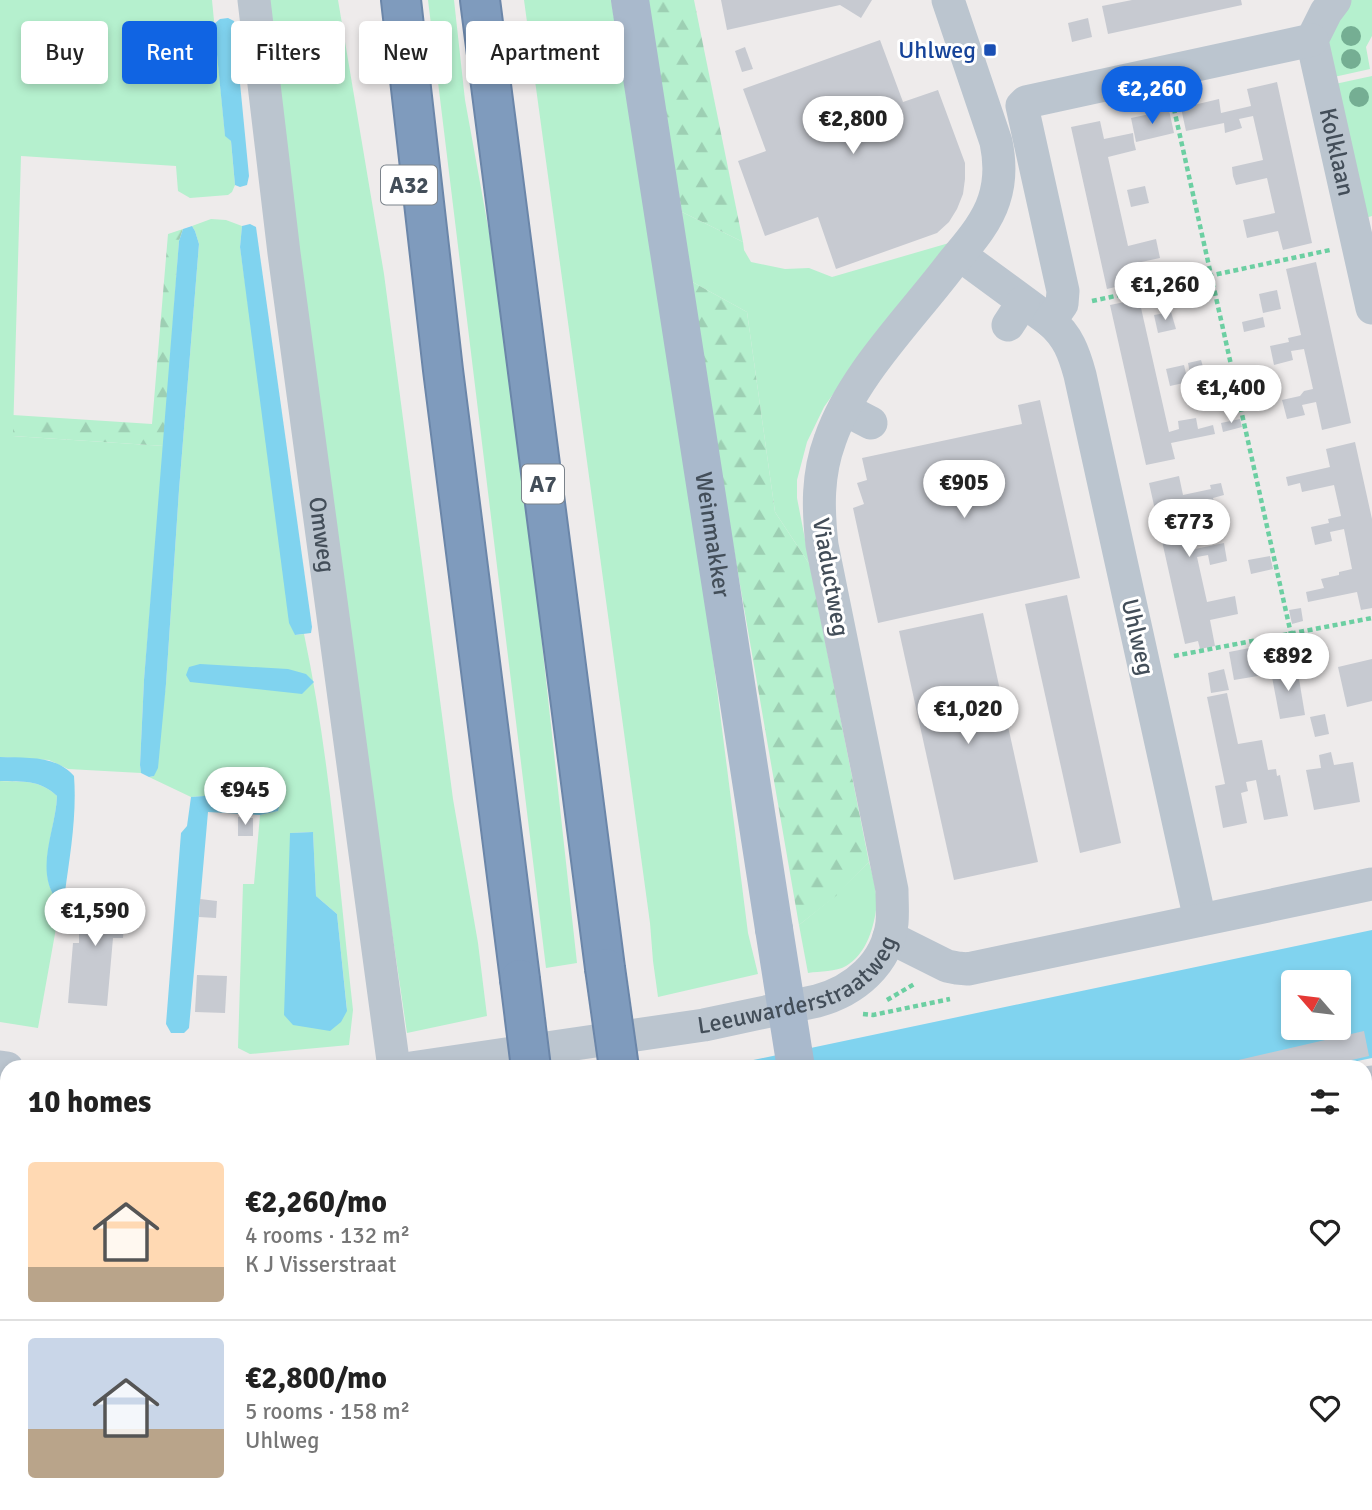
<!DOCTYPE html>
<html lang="en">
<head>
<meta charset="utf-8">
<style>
  :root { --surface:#fff; --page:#f2f2f2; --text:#222; --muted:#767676; --line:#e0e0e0; --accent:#1064e3 }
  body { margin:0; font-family:Signika,sans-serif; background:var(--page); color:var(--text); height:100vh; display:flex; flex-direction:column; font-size:26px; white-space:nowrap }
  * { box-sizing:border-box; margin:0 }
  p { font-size:23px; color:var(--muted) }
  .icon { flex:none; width:38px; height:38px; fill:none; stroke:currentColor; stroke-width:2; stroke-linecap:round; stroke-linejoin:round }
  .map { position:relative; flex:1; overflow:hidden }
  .drawer { position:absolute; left:0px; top:1060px; width:1372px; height:450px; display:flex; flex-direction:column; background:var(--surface); border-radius:21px 21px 0 0; box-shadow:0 4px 10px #0003 }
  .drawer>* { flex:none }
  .guide { position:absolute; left:21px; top:21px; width:700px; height:63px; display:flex; gap:14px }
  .needle { width:46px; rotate:298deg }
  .buttons { position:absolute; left:1281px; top:970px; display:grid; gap:14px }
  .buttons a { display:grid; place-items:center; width:70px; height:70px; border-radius:7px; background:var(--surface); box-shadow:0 4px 10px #0003; font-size:35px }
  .price { position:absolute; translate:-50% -60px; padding:0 16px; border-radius:24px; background:#fff; color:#222; font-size:23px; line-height:46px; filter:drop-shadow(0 2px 4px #0008) }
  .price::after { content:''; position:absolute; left:50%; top:42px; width:21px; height:16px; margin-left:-10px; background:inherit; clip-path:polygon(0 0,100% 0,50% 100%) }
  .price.current { background:var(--accent); color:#fff }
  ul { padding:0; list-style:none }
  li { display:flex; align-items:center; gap:21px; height:175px; padding:0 28px }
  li+li { border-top:2px solid var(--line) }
  li span { display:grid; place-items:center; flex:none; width:196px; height:140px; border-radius:7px; color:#555 }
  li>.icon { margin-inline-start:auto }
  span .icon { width:84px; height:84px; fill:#fffc; stroke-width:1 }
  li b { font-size:30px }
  h2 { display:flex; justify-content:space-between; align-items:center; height:84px; padding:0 28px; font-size:30px }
  .pill { padding:0 24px; border-radius:7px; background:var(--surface); box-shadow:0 4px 10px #0003; font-size:24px; line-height:63px }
  .pill.current { background:var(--accent); color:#fff }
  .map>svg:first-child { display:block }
  .grass { fill:#b5f0ce; fill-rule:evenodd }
  .forest { fill:url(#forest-firs) }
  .water { fill:#80d3ef; fill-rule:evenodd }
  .building { fill:#c7cad1 }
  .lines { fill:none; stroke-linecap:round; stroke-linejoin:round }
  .highway-casing { stroke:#6b86a9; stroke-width:42 }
  .path { stroke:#6ccfa2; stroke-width:4.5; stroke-dasharray:5 3.5; stroke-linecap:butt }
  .minor { stroke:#bbc5cf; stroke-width:33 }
  .major { stroke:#a9b9cc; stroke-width:38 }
  .highway { stroke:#7f9bbd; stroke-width:38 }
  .highway-bridge-casing { stroke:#6b86a9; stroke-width:42; stroke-linecap:butt }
  .major-bridge { stroke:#a9b9cc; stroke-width:38 }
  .highway-bridge { stroke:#7f9bbd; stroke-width:38 }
  .tree { fill:#75ae93 }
  .transit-dot { fill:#1a4fb4; stroke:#fff; stroke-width:2.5 }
  .labels { text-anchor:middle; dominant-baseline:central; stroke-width:6; stroke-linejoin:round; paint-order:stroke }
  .shield { fill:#fff; stroke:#7b838b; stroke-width:2 }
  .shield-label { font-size:23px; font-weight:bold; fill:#434e59 }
  .transit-label { font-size:24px; fill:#164399; stroke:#fff; text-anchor:end }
  .street-label { font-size:24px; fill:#434e59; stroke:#fff }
</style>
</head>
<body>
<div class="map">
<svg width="1372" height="1510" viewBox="0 0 1372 1510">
  <defs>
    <pattern id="forest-firs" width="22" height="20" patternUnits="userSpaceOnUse" patternTransform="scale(1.75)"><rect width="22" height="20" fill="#b5f0ce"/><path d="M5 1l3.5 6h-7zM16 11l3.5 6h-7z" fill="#9dcfb3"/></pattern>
  </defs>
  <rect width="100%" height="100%" fill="#eeebeb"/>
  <g class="grass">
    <polygon points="0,0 212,0 225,135 231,141 235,185 232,192 228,195 190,198 178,191 176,166 21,156 13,436 164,446 144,680 140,765 141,773 68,769 49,760 0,757"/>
    <polygon points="267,0 338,0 384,274 453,799 478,943 487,1016 407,1033 333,532"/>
    <polygon points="428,0 454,0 465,100 509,342 577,963 546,968"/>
    <polygon points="524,0 611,0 685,438 748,933 758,974 658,997 653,961 650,923"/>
    <polygon points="1351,0 1372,0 1372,36 1366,47 1370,69 1334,77 1328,43 1335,21"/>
    <polygon points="1372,76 1372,216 1365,218 1335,84"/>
    <polygon points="682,212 743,242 744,250 751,262 785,269 809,268 832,277 949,243 855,363 824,407 807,442 797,480 797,498 810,565 775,512 747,312 687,279"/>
    <path d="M211 219 226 220 242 226 240 247 295 635 304 634C330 757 339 884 353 1010L349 1045 250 1054 238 1048 243 884H254L260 815 278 811 284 790 191 797 149 777 154 776 166 684 179 490 199 244 195 231 192 226ZM313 832 316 896 337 914 347 1010 290 833Z"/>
    <path d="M0 781C23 782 39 779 57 796 56 827 37 867 54 896L62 895 38 1028 0 1022Z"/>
    <path d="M869 862C873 877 878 894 876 910 873 931 865 955 846 966 836 972 820 971 808 973L799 925 835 896Z"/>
    <polygon points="1372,1133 1372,1444 1365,1445 1365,1135"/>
    <polygon points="7,1467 7,1503 387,1503 388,1510 0,1510 0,1468"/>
  </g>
  <g class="forest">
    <polygon points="645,0 694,0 743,242 682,212"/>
    <polygon points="183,229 179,241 164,446 13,436 13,415 152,424 168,234"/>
    <polygon points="687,279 747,312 775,512 810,565 869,862 836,896 799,925"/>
    <polygon points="418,1503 558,1503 559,1510 419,1510"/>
    <polygon points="718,1503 839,1503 837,1506 837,1510 719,1510"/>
    <polygon points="888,1503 1358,1503 1297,1510 890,1510"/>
  </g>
  <g class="water">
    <polygon points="228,18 234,21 249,176 247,185 240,187 235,185 231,141 225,136 214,24 220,19"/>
    <polygon points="250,224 256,227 312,627 311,633 295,635 289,623 240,247 242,226"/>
    <polygon points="192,226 195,231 199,244 179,490 166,684 158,768 154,776 149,777 141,773 140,765 144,680 179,241 183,229"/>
    <polygon points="200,664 288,669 306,674 314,682 302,694 190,682 186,675 189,667"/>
    <path d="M0 757C26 758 56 755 74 776 77 815 70 855 65 892L62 895 54 896C36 866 56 828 57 796 39 779 23 782 0 781Z"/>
    <polygon points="284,790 278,811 260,815 208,812 189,1028 184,1033 171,1033 166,1024 181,833 187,826 191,797"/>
    <polygon points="313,832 316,896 337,914 347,1011 341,1022 330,1031 293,1025 284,1015 290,833"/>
    <path d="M1372 930V1058L1323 1068H715ZM1293 982H1339V1027H1293Z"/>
    <polygon points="7,1203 7,1331 0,1332 0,1204"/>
  </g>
  <g class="building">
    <polygon points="721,0 872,0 861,18 840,5 727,30"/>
    <polygon points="1132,0 1241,0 1242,5 1108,34 1102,6"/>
    <polygon points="1088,18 1092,37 1072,42 1068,23"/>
    <polygon points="880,40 903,102 938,90 965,163 965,179 963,194 957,209 949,222 937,233 836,269 818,217 765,236 738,161 766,151 743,89"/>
    <polygon points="745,47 753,69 742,72 735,51"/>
    <polygon points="1277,82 1312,243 1283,250 1278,231 1247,238 1243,220 1275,213 1267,178 1236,185 1233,176 1232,167 1263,160 1253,116 1239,119 1242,128 1225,133 1224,123 1186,131 1181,108 1219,99 1221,113 1251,106 1247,89"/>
    <polygon points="1169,110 1174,133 1136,142 1131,118"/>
    <polygon points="1100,121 1104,139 1133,133 1134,142 1136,150 1108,157 1128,246 1156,239 1160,258 1132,264 1136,282 1107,289 1071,127"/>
    <polygon points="1145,186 1149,203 1131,207 1127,190"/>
    <polygon points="1316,262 1351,423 1322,430 1316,402 1302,405 1305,415 1287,419 1282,400 1300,396 1304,391 1313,389 1304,349 1291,351 1293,360 1274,365 1270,346 1289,342 1288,338 1301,335 1286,269"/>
    <polygon points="1277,290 1281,309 1263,313 1259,294"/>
    <polygon points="1139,299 1169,432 1179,429 1178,421 1196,418 1198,429 1213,425 1215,434 1171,443 1175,459 1146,465 1110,305"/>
    <polygon points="1171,312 1176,329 1158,333 1154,315"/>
    <polygon points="1263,317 1265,327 1244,332 1242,322"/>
    <polygon points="1201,360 1204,370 1190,373 1188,363"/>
    <polygon points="1184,365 1188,382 1170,386 1166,369"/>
    <polygon points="1257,380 1261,400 1244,404 1239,383"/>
    <polygon points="1040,400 1080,578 878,623 853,508 864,504 857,483 867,480 862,458 1022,424 1018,405"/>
    <polygon points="1240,419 1242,427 1223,432 1221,423"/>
    <polygon points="1355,442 1372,519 1372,608 1361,610 1357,592 1308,602 1306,592 1324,588 1321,579 1339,575 1339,572 1352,569 1344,529 1330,532 1332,541 1315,545 1311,527 1329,523 1328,519 1341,516 1334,485 1302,492 1300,483 1288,486 1286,477 1330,467 1326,449"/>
    <polygon points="1179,476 1183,495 1211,489 1210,485 1221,483 1224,495 1213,498 1215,508 1198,511 1196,502 1185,504 1195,549 1224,543 1227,561 1210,565 1208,555 1197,557 1207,602 1235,596 1238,614 1210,620 1215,646 1200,649 1198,641 1185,644 1149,483"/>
    <polygon points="1270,556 1273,569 1251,574 1248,560"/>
    <polygon points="1067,595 1121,843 1080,853 1025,604"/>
    <polygon points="1301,608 1303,621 1292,624 1289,610"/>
    <polygon points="983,613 1038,862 954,880 899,631"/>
    <polygon points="1265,645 1270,674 1234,680 1229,652"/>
    <polygon points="1372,659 1372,701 1347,707 1338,667"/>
    <polygon points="1297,667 1305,715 1280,719 1271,672"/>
    <polygon points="1224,669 1229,690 1211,693 1208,673"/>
    <polygon points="1227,693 1238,744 1262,740 1268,770 1276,769 1277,776 1280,775 1288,816 1264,820 1256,780 1246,782 1248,791 1241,793 1247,823 1223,828 1215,786 1225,784 1207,697"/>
    <polygon points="1325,714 1329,734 1315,737 1310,717"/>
    <polygon points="1331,752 1334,765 1353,762 1360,802 1314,810 1306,770 1321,768 1319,755"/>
    <polygon points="238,817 253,818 253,836 238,836"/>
    <polygon points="80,893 126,897 123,938 113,938 107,1006 68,1003 73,943 79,943 79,934 76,934"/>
    <polygon points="200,899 217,901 216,918 199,917"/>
    <polygon points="197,975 227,976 225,1013 195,1012"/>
    <polygon points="1364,1031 1369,1056 1317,1068 1204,1068"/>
  </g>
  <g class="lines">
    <g class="highway-casing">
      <g id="highway">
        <polyline points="401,0 443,370 520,979"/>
        <polyline points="480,0 605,968"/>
        <polyline points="592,1503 594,1510"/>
        <polyline points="677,1503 678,1510"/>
      </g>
    </g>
    <g class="path">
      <polyline points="1172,100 1291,634"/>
      <polyline points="1092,301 1330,250"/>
      <polyline points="1174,656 1372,618"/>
      <polyline points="887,1000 916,983"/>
      <polyline points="863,1014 873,1015 950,999"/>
    </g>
    <g class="minor">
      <path id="s1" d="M254 0 284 253 394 1068"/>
      <path id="s2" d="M1335 0 1326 12 1312 40 1372 308"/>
      <polyline points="960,255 1050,321"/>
      <polyline points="1008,325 1023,302"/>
      <polyline points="844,409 871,423"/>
      <path d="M1200 920 1080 375C1074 353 1068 336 1050 321L1062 304 1063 291 1022 106 1026 102 1312 40"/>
      <polyline points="889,937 947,966 957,968 968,969 1372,884"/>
      <polyline points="0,1067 7,1068"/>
      <path id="s3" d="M411 1068 704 1025 817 1001C854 991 887 964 892 923 893 912 892 901 892 890L822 545C818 509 817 475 830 440 852 376 909 320 950 266 966 246 986 225 994 200 1000 182 1000 161 996 142L948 0"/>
      <polyline points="1365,1083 1372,1082"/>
    </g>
    <g class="major">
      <path id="s4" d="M630 0 774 929"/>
      <polyline points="863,1503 864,1510"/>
    </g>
    <use href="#highway" class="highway"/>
    <g class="highway-bridge-casing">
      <g id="highway-bridge">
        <polyline points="605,968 619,1068"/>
        <polyline points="520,979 531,1068"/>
      </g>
    </g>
    <polyline class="major-bridge" points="774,929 796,1068"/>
    <use href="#highway-bridge" class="highway-bridge"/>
  </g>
  <g class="tree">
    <circle cx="1351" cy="36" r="10"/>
    <circle cx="1351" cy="59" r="10"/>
    <circle cx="1359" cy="97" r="10"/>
  </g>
  <rect class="transit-dot" x="983" y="43" width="14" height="14" rx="3.5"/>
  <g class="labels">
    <g class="shield">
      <rect x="381" y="165.5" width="56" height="39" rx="5"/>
      <rect x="522" y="464.5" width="42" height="39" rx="5"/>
    </g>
    <g class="shield-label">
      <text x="409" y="185">A32</text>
      <text x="543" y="484">A7</text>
    </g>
    <g class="transit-label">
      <text x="976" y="50">Uhlweg</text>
    </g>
    <g class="street-label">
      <text stroke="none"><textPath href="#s2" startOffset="161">Kolklaan</textPath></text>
      <text stroke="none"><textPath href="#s1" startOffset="539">Omweg</textPath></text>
      <text stroke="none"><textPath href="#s4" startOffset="541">Weinmakker</textPath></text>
      <text transform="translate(831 577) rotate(80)">Viaductweg</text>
      <text transform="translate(1138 637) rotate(77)">Uhlweg</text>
      <text stroke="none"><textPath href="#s3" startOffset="401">Leeuwarderstraatweg</textPath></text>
    </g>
  </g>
</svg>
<div class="buttons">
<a><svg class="needle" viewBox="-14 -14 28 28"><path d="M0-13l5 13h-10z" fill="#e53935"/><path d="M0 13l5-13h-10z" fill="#767676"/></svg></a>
</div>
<b class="price current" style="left:1152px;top:126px">€2,260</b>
<b class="price" style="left:853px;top:156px">€2,800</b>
<b class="price" style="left:1165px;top:322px">€1,260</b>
<b class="price" style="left:1231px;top:425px">€1,400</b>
<b class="price" style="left:964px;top:520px">€905</b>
<b class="price" style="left:1189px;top:559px">€773</b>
<b class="price" style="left:1288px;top:693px">€892</b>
<b class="price" style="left:968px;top:746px">€1,020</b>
<b class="price" style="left:245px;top:827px">€945</b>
<b class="price" style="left:95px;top:948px">€1,590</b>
<div class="guide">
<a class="pill">Buy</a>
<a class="pill current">Rent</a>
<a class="pill">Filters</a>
<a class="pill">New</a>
<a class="pill">Apartment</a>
</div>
<section class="drawer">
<h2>10 homes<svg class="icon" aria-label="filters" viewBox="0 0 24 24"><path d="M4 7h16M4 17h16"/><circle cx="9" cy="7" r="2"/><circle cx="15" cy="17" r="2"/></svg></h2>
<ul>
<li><span style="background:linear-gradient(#ffd9b3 75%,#b9a48a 0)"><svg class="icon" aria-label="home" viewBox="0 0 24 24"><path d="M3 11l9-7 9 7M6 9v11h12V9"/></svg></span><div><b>€2,260/mo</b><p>4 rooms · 132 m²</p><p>K J Visserstraat</p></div><svg class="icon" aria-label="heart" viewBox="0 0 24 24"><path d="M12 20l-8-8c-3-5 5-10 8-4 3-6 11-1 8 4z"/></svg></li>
<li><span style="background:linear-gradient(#c9d6e8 65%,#b9a48a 0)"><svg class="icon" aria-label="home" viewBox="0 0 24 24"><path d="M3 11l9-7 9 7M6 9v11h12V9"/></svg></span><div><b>€2,800/mo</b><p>5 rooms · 158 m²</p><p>Uhlweg</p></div><svg class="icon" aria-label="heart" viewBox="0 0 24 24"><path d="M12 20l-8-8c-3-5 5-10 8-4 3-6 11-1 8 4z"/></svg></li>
</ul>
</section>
</div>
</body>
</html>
